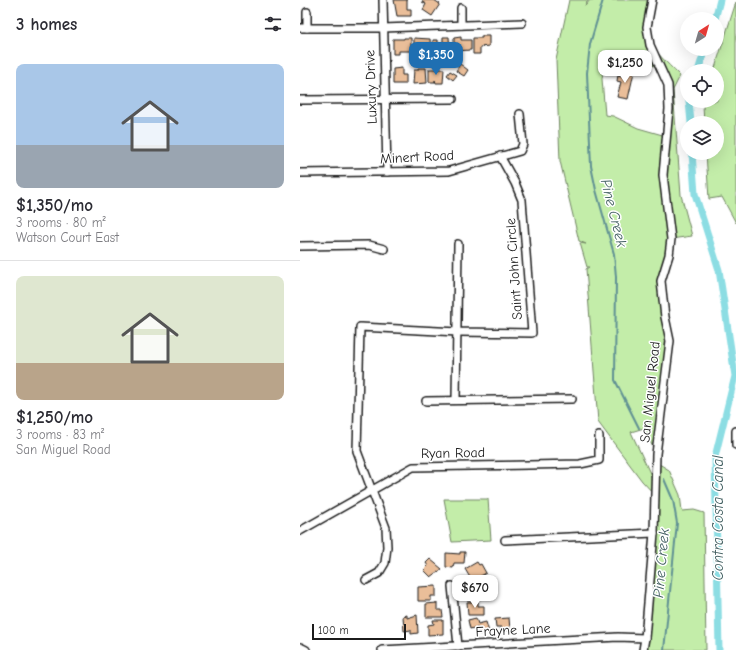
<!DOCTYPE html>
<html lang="en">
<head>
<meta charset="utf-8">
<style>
  :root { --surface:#fff; --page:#f2f2f3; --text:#2b2b33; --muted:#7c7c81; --line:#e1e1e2; --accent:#1f6fb2 }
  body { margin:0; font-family:"Comic Neue",sans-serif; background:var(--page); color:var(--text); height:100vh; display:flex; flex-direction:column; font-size:15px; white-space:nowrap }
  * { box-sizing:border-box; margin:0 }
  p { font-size:13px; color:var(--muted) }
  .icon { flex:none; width:22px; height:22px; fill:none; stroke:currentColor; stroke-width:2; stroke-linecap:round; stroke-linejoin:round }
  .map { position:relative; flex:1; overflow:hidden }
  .drawer { display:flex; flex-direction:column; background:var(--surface); width:300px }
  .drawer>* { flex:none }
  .needle { width:26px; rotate:37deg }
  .controls { position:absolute; left:380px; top:12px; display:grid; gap:8px }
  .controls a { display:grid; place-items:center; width:44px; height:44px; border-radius:50%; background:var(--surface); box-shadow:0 4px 16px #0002; font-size:20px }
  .scale { position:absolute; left:12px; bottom:10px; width:94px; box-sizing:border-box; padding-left:4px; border:2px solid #1c1c1c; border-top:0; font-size:11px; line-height:14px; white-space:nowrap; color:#1c1c1c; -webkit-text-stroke:3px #fff; paint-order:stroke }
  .price { position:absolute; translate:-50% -34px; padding:0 9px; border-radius:8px; background:#fff; color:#222; font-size:13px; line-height:26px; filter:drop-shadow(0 1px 2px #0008) }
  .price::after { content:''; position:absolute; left:50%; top:24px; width:12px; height:9px; margin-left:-6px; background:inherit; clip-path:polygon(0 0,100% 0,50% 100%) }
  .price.on { background:var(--accent); color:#fff }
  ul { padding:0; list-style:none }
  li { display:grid; align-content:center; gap:8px; height:212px; padding:0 16px }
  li+li { border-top:1px solid var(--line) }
  li span { display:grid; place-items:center; height:124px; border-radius:8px; color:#555 }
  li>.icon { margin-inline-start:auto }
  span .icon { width:72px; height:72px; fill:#fffc; stroke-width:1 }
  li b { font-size:17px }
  h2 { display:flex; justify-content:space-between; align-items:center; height:48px; padding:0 16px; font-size:17px }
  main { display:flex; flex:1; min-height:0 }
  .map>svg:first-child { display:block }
  .green { fill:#c3eda9; stroke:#708462; fill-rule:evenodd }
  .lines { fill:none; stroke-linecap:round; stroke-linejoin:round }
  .stream { stroke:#5f9093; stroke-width:2 }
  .canal { stroke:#8cdde3; stroke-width:7 }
  .building { fill:#eabe99; stroke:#1c1c1c }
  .minor-casing { stroke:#1c1c1c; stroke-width:10 }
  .minor { stroke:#fff; stroke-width:7 }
  .labels { text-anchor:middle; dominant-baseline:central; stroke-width:3; stroke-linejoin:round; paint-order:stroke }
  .street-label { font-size:14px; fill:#1c1c1c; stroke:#fff }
  .water-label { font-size:15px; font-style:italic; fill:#436062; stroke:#fff }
</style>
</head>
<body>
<main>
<section class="drawer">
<h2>3 homes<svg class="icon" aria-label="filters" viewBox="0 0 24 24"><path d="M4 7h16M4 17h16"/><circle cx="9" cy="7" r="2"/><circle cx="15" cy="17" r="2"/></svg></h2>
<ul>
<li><span style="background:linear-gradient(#a9c7e8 65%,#9aa5b1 0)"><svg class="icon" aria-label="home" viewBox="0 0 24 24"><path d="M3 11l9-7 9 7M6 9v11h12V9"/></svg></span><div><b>$1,350/mo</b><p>3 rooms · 80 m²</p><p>Watson Court East</p></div></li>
<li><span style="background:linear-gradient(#dfe7d0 70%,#b9a48a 0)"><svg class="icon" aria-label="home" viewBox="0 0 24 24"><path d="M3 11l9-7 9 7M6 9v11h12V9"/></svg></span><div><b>$1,250/mo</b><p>3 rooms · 83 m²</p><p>San Miguel Road</p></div></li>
</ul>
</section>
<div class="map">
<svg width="436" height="650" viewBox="0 0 436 650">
  <rect width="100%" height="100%" fill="#fff"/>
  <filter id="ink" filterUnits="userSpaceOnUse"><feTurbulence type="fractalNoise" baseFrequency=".025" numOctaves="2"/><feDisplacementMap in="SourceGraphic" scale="8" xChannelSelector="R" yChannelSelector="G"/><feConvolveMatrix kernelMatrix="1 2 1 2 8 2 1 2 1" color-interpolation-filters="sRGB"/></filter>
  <g filter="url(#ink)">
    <g class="green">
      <path d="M269 0H288L285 6 290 0H352C344 46 349 44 380 76L373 90 381 195 392 236 371 239 361 284 370 341 356 454 344 428 331 432 354 482 356 462 369 470 380 495 382 511 394 510 404 513 406 650H343L354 494 342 481 298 422 286 269 289 267H287L280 243 286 244 279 241 260 161 256 60ZM305 56 360 67 368 85 366 136 338 128 313 116 305 115 302 79Z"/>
      <polygon points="436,2 436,223 422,197 409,199 406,153 417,153 417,123 404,123 403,106 405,101 417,101 417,71 414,71"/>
      <polygon points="144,499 188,499 191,540 152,542"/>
    </g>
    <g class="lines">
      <g class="stream">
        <polyline points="303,0 290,44 287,73 291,166 296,190 314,254 316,277 315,380 339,428"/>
        <polyline points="364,479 373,500 377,523 364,650"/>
      </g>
      <g class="canal">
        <polyline points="415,19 420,0"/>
        <polyline points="398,71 405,49"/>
        <polyline points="389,101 391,123"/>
        <polyline points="392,153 395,194 419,270 435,376 415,457 419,650"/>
      </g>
    </g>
    <g class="building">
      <polygon points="94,0 107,0 107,9 111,9 111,16 97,16"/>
      <polygon points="123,0 134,0 140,4 132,16 123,10 126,4 122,2"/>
      <polygon points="182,36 189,36 189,46 180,47 180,54 173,54 173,38 182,38"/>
      <polygon points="143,37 149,37 150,54 133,54 133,40 138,40 138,44 143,44"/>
      <polygon points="161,37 161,40 171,40 171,50 154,51 154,38"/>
      <polygon points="104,38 111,38 111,51 99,51 99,54 93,54 93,39 104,39"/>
      <polygon points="114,38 130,39 131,55 123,55 122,48 119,48 119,51 114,51"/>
      <polygon points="160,64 168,70 164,76 156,71"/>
      <polygon points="102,68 102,75 106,75 106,84 93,84 93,69"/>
      <polygon points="118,68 126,68 127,83 113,84 114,70 118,70"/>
      <polygon points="129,69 144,69 143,83 136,83 135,80 135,82 129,82"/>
      <polygon points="324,70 334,72 328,99 317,97 321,82 317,81 318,75 323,76"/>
      <polygon points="150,71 157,75 153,80 147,75"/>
      <polygon points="160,552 165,552 164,563 154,563 153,568 146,567 146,553 160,554"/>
      <polygon points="130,559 142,569 131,577 124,570 128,566 126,563"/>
      <polygon points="177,562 179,565 181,564 186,573 172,581 165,569"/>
      <polygon points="182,584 183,598 175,598 174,594 169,594 169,585"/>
      <polygon points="136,586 136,596 131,596 131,601 118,601 118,587"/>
      <polygon points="167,602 178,602 178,606 184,606 184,615 168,615"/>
      <polygon points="137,603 137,610 142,610 143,617 126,617 126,604"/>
      <polygon points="107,615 107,618 117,615 118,633 111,634 111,630 104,631 103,616"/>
      <polygon points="176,618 178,624 186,622 189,632 179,634 177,627 170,629 168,620"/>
      <polygon points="209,618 210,630 201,631 201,627 196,627 195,619"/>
      <polygon points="133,620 143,620 143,634 128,635 128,625 134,624"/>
    </g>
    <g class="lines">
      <g class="minor-casing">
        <g id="minor">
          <polyline points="83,0 87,172"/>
          <polyline points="161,8 161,25"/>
          <polyline points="0,28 83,28 222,23"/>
          <polyline points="7,28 7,12"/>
          <polyline points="0,100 153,99"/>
          <polyline points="0,173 149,171 220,151 223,144 220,114"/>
          <polyline points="0,246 69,245 84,249"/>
          <polyline points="156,400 158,244"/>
          <polyline points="126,401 272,399"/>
          <polyline points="436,431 436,445"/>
          <polyline points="0,531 113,467 280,464 299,460 299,436"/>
          <polyline points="205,540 354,533"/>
          <polyline points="66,580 79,573 85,563 87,547 86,528 57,451 60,327 158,332 232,333 222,200 215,183 200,156"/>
          <polyline points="152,586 158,646"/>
          <polyline points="0,647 6,650"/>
          <polyline points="82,650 318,637 345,638"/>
          <polyline points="343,650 345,638 354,533 356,454 370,341 365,317 361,281 369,255 371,239 363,175 369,109 368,85 350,45 347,27 352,0"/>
        </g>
      </g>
      <use href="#minor" class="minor"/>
    </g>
  </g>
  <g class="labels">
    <g class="street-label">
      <text transform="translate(71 87) rotate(-92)">Luxury Drive</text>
      <text transform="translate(117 157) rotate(-3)">Minert Road</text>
      <text transform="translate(214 269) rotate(-94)">Saint John Circle</text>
      <text transform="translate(350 392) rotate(-84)">San Miguel Road</text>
      <text transform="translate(153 453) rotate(-1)">Ryan Road</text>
      <text transform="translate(213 630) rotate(-3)">Frayne Lane</text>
    </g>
    <g class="water-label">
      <text transform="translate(314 213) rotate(76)">Pine Creek</text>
      <text transform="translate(418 518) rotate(-90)">Contra Costa Canal</text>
      <text transform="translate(361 563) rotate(-85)">Pine Creek</text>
    </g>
  </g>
</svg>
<div class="controls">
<a><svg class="needle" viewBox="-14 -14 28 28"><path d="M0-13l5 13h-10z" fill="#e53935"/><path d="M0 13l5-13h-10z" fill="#7c7c81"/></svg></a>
<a><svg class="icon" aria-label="locate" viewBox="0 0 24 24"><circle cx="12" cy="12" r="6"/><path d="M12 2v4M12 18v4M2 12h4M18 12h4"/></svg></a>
<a><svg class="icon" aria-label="layers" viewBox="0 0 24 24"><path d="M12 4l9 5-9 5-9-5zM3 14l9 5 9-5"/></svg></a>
</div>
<div class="scale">100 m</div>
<b class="price on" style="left:136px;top:76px">$1,350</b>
<b class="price" style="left:325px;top:84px">$1,250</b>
<b class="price" style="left:175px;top:609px">$670</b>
</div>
</main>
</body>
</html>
